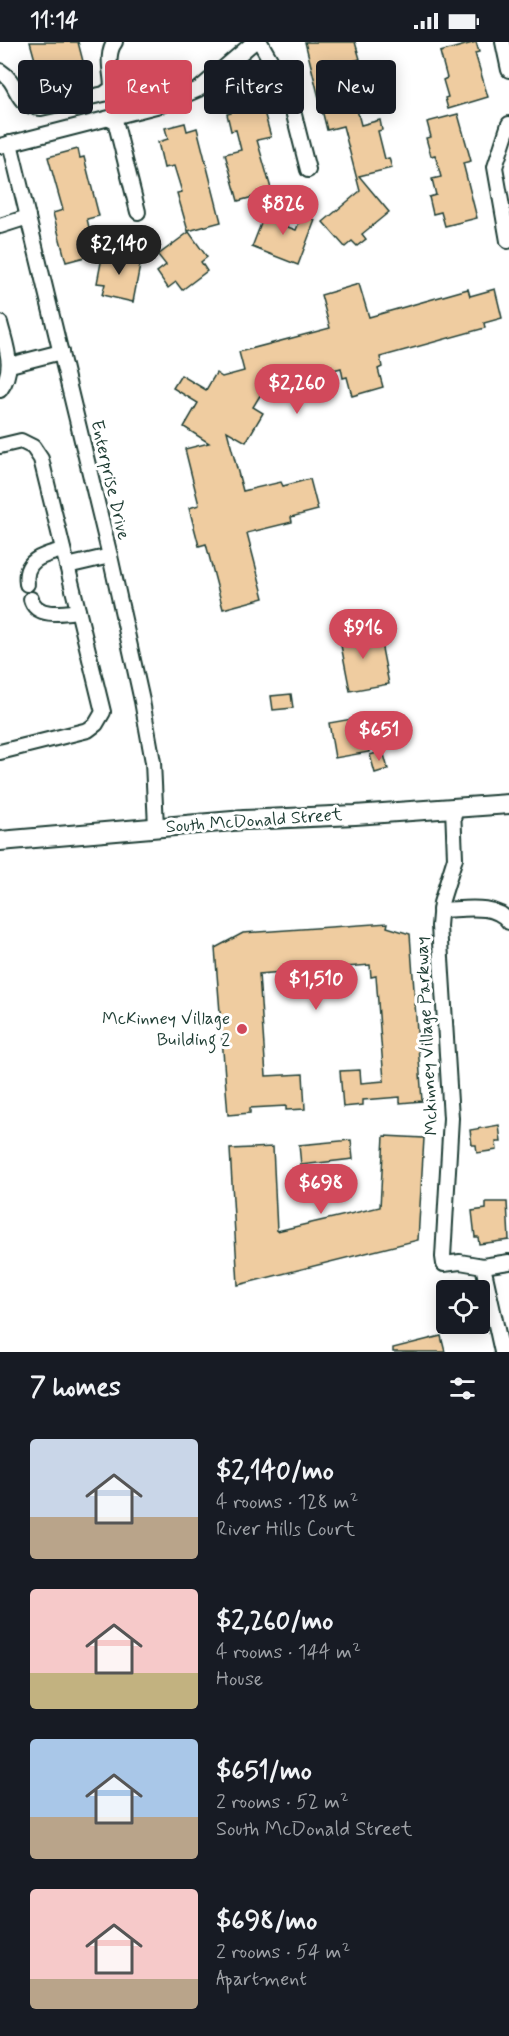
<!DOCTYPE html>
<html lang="en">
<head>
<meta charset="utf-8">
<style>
  :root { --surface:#171b24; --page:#242831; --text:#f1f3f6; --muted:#9ea1a6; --accent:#d1495b }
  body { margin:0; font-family:Mynerve,sans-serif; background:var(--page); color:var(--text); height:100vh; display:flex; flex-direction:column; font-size:22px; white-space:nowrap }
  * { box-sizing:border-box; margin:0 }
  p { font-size:20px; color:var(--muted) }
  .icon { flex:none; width:33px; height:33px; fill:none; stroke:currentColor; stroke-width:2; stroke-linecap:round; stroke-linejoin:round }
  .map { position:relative; height:1310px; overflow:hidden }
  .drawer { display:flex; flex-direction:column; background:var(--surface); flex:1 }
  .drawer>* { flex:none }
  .hud { position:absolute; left:18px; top:18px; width:474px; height:54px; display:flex; gap:12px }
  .tools { position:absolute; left:436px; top:1238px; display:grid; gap:12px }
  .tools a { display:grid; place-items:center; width:54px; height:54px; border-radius:6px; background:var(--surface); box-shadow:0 3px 15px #0003; font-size:30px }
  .price { position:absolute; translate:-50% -51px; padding:0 14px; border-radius:21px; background:var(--accent); color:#fff; font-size:20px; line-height:39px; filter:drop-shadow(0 2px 3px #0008) }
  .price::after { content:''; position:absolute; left:50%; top:36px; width:18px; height:14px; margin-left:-9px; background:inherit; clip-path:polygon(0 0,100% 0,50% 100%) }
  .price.selected { background:#222; color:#fff }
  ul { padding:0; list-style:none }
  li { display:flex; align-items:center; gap:18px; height:150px; padding:0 30px }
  li span { display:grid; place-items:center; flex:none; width:168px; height:120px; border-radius:6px; color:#555 }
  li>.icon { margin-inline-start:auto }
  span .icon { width:72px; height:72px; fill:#fffc; stroke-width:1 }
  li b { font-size:26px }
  h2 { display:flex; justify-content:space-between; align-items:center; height:72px; padding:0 30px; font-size:26px }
  .chip { padding:0 21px; border-radius:6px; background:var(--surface); box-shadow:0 3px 15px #0003; font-size:21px; line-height:54px }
  .chip.selected { background:var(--accent); color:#fff }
  .status { display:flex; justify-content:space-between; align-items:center; height:42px; padding:0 30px; background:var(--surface); direction:ltr }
  .status svg { height:16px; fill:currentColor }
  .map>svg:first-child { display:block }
  .building { fill:#efcca0; stroke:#1f3d34; stroke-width:1.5 }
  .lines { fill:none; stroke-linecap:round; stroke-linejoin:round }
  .minor-casing { stroke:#1f3d34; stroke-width:18 }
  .major-casing { stroke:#1f3d34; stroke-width:22 }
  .minor { stroke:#fff; stroke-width:14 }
  .major { stroke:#fff; stroke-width:18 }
  .poi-dot { fill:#d1495b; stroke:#fff; stroke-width:2 }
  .labels { text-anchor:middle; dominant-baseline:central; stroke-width:6; stroke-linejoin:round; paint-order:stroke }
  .street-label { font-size:18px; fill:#1f3d34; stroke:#fff }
  .poi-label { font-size:18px; fill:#1f3d34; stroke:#fff; text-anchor:end }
</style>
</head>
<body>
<div class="status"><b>11:14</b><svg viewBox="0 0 49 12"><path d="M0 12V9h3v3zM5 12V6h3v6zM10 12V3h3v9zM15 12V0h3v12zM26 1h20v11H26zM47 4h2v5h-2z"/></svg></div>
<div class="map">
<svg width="509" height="1310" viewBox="0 0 509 1310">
  <rect width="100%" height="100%" fill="#fff"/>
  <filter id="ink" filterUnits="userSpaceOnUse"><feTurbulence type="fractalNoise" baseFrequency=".0167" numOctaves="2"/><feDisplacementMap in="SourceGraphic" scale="12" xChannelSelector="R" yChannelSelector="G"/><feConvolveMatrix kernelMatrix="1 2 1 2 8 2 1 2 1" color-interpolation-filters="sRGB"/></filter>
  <g filter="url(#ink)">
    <g class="building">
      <polygon points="30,0 78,0 86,31 42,43"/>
      <polygon points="305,0 355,0 360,17 345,21 361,83 380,78 382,88 378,89 385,117 389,116 392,126 359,134 389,170 362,192 366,197 357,204 352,199 345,205 323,180 360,149 343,84 327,88"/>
      <polygon points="476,0 479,10 475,11 488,55 448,67 445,56 448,55 443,38 447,36 440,10"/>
      <polygon points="258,48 271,95 257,98 272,150 238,159 225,112 241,108 236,88 231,89 227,72 231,71 227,56"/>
      <polygon points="458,72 471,119 463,121 477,176 445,184 441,170 433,172 429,155 436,153 432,137 441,135 435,113 431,114 426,96 431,95 427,80"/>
      <polygon points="185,81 187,89 197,86 221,180 188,189 177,151 182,150 174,124 164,126 158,100 168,97 165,86"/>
      <polygon points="78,107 80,116 84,115 99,174 87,177 92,198 104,194 108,209 66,220 53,171 63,168 48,115"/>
      <polygon points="269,161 283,166 277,181 296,188 302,173 315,178 298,223 252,205"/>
      <polygon points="189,190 207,215 201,220 207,229 182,248 176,240 168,246 157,230 166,223 158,213"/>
      <polygon points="103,210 141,218 133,260 102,253 105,242 97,241"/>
      <polygon points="359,242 369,275 468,247 470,254 495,247 502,276 484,281 485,286 380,315 382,325 378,327 383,345 352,354 347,335 343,336 341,326 264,347 253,365 263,371 246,400 227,389 243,449 281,440 283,444 310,437 318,468 291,475 292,480 247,491 264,556 223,567 206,502 199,504 189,466 199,463 185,407 209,401 184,385 198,361 173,346 181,333 206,348 216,331 222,335 244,329 239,310 330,286 321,253"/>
      <polygon points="354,585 356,595 379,591 389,642 350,649 338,588"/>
      <polygon points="291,652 293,666 273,668 271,654"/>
      <polygon points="363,675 369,710 335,716 329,681"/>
      <polygon points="402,678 408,698 392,703 386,683"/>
      <polygon points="383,709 388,727 375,731 370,713"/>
      <polygon points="388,881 387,885 410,892 422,1059 400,1061 400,1055 363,1058 363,1063 343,1065 340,1029 360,1028 361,1041 384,1039 376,934 371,935 370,923 259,932 266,1034 303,1032 305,1067 286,1068 286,1064 250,1066 250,1071 228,1073 215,906 243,891"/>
      <polygon points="499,1083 501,1100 496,1100 497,1108 477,1111 476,1103 472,1103 470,1088"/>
      <polygon points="384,1094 424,1096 418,1198 238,1243 230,1107 273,1105 277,1189 380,1165"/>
      <polygon points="351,1098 353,1117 301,1123 299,1103"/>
      <polygon points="486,1160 507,1160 509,1198 479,1202 478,1195 475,1195 472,1169 486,1167"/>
      <polygon points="441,1294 445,1310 393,1310 393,1306"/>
    </g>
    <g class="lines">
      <g class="minor-casing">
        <g id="minor">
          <polyline points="260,0 288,49 308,128"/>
          <polyline points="503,0 509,28"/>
          <path d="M0 29C21 42 13 64 41 66L104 52 112 46C112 31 105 13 115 0"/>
          <polyline points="114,74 138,170"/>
          <polyline points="10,101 110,514 142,659 153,720 156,785"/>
          <polyline points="0,104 164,62 199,47 254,0"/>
          <polyline points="0,184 28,175"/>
          <polyline points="508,199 495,125 509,82"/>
          <path d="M0 281C6 305 16 326 0 348"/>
          <polyline points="10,323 61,310"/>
          <polyline points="0,404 21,399 33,405 41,417 103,670 96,682 88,688 0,710"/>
          <polyline points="67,524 110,514"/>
          <path d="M27 542C23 517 44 513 63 508"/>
          <path d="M31 557C36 576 63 571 78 569"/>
          <polyline points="453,766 455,816 441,861 439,884 451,1076 443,1215 444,1222 460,1220 483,1224 502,1310"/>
          <path d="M440 868C461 868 495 860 509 880"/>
          <polyline points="483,1224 509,1220"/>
        </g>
      </g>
      <g class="major-casing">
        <polyline id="major" points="0,799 244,778 355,773 509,762"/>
      </g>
      <use href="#minor" class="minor"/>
      <use href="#major" class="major"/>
    </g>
  </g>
  <circle class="poi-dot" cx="242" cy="987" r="6"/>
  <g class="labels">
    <g class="street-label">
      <text transform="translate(110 438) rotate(77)">Enterprise Drive</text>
      <text transform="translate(254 779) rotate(-4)">South McDonald Street</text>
      <text transform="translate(427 994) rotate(-93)">Mckinney Village Parkway</text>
    </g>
    <g class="poi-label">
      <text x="230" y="977">McKinney Village<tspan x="230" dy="21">Building 2</tspan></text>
    </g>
  </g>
</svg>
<div class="tools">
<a><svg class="icon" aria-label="locate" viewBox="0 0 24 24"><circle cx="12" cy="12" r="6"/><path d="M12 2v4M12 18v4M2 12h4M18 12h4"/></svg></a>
</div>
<b class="price" style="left:283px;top:194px">$826</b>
<b class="price selected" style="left:119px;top:234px">$2,140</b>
<b class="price" style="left:297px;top:373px">$2,260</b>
<b class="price" style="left:363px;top:618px">$916</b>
<b class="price" style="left:379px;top:720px">$651</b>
<b class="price" style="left:316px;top:969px">$1,510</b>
<b class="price" style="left:321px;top:1173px">$698</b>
<div class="hud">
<a class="chip">Buy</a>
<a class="chip selected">Rent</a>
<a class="chip">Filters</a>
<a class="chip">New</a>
</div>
</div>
<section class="drawer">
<h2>7 homes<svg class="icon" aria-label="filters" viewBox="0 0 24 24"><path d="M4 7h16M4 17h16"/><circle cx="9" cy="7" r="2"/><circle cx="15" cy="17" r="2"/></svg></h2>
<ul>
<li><span style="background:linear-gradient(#c9d6e8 65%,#b9a48a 0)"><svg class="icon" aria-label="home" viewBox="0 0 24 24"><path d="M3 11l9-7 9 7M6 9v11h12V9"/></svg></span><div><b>$2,140/mo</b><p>4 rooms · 128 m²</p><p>River Hills Court</p></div></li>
<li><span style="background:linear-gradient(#f6c9c9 70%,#c2b280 0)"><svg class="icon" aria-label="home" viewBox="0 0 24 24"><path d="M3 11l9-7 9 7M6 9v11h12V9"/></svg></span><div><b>$2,260/mo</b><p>4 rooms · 144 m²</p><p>House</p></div></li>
<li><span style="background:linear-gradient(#a9c7e8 65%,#b9a48a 0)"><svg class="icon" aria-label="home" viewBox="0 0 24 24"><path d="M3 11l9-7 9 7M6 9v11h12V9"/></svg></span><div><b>$651/mo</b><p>2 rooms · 52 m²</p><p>South McDonald Street</p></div></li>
<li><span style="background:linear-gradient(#f6c9c9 75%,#b9a48a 0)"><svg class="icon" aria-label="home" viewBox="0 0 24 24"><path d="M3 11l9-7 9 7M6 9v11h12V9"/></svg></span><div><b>$698/mo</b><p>2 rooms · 54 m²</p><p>Apartment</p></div></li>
</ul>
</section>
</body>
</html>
